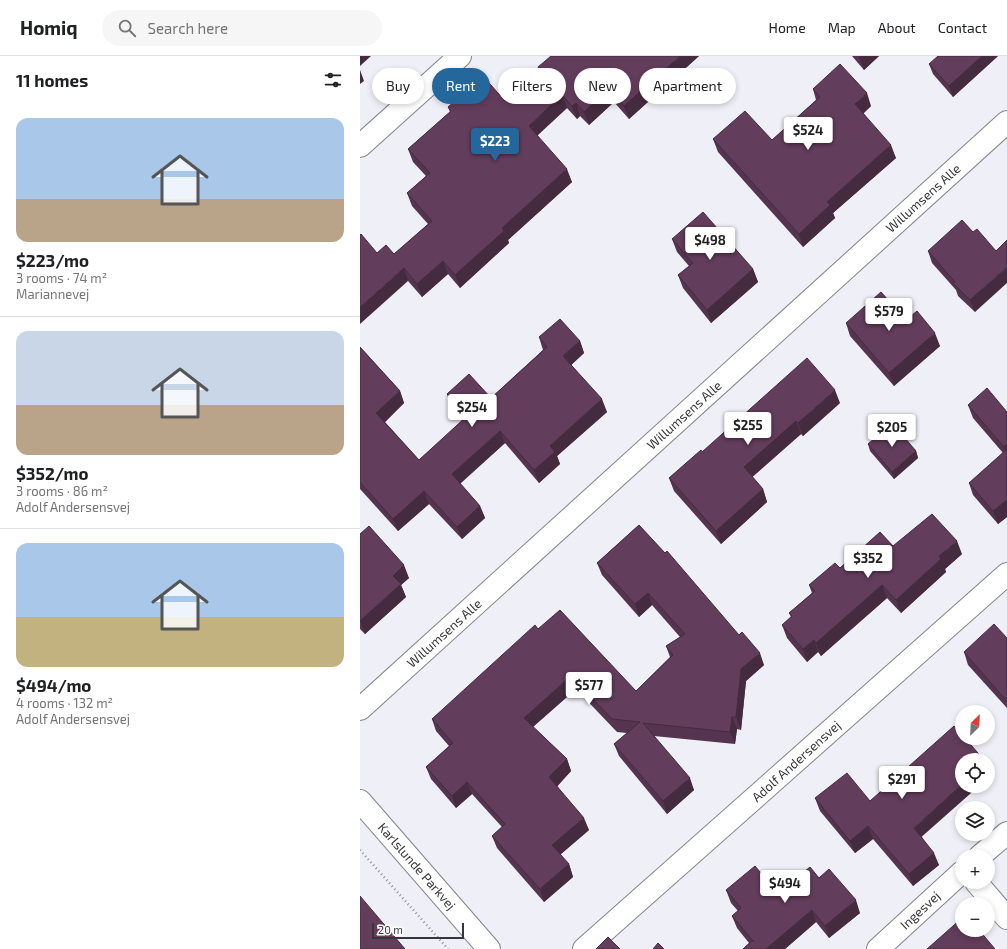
<!DOCTYPE html>
<html lang="en">
<head>
<meta charset="utf-8">
<style>
  :root { --surface:#fff; --page:#f6f6f6; --text:#202124; --muted:#757577; --line:#e0e0e0; --accent:#24679c }
  body { margin:0; font-family:"Exo 2",sans-serif; background:var(--page); color:var(--text); height:100vh; display:flex; flex-direction:column; font-size:15px; white-space:nowrap }
  * { box-sizing:border-box; margin:0 }
  p { font-size:13px; color:var(--muted) }
  .icon { flex:none; width:22px; height:22px; fill:none; stroke:currentColor; stroke-width:2; stroke-linecap:round; stroke-linejoin:round }
  .map { position:relative; flex:1; overflow:hidden }
  .drawer { display:flex; flex-direction:column; background:var(--surface); width:360px }
  .drawer>* { flex:none }
  .hud { position:absolute; left:12px; top:12px; width:380px; height:36px; display:flex; gap:8px }
  .needle { width:26px; rotate:24deg }
  .tools { position:absolute; left:595px; top:649px; display:grid; gap:8px }
  .tools a { display:grid; place-items:center; width:40px; height:40px; border-radius:50%; background:var(--surface); box-shadow:0 2px 6px #0003; font-size:20px }
  .scale { position:absolute; left:12px; bottom:10px; width:92px; box-sizing:border-box; padding-left:4px; border:2px solid #363539; border-top:0; font-size:11px; line-height:14px; white-space:nowrap; color:#363539; -webkit-text-stroke:3px #fff; paint-order:stroke }
  .price { position:absolute; translate:-50% -34px; padding:0 9px; border-radius:4px; background:#fff; color:#222; font-size:13px; line-height:26px; filter:drop-shadow(0 1px 2px #0008) }
  .price::after { content:''; position:absolute; left:50%; top:24px; width:12px; height:9px; margin-left:-6px; background:inherit; clip-path:polygon(0 0,100% 0,50% 100%) }
  .price.current { background:var(--accent); color:#fff }
  ul { padding:0; list-style:none }
  li { display:grid; align-content:center; gap:8px; height:212px; padding:0 16px }
  li+li { border-top:1px solid var(--line) }
  li span { display:grid; place-items:center; height:124px; border-radius:12px; color:#555 }
  li>.icon { margin-inline-start:auto }
  span .icon { width:72px; height:72px; fill:#fffc; stroke-width:1 }
  li b { font-size:17px }
  h2 { display:flex; justify-content:space-between; align-items:center; height:48px; padding:0 16px; font-size:17px }
  .tag { padding:0 14px; border-radius:18px; background:var(--surface); box-shadow:0 2px 6px #0003; font-size:14px; line-height:36px }
  .tag.current { background:var(--accent); color:#fff }
  header { display:flex; align-items:center; gap:24px; box-sizing:border-box; height:56px; padding:0 20px; background:var(--surface); border-bottom:1px solid var(--line) }
  header strong { font-size:19px }
  nav { display:flex; gap:22px; margin-inline-start:auto; font-size:14px }
  .search { width:280px; height:36px; background:var(--page); display:flex; align-items:center; gap:10px; box-sizing:border-box; padding:0 14px; border-radius:22px; color:var(--muted); font-size:15px }
  main { display:flex; flex:1; min-height:0 }
  .map>svg:first-child { display:block }
  .lines { fill:none; stroke-linecap:round; stroke-linejoin:round }
  .minor-casing { stroke:#83838a; stroke-width:24 }
  .path { stroke:#8f8e94; stroke-width:2.5; stroke-dasharray:1 3; stroke-linecap:butt }
  .minor { stroke:#fff; stroke-width:22 }
  .wall { fill:#55344f }
  .shaded-wall { fill:#452b40 }
  .building { fill:#633d5c; stroke:#452b40 }
  .labels { text-anchor:middle; dominant-baseline:central; stroke-width:4; stroke-linejoin:round; paint-order:stroke }
  .street-label { font-size:13px; fill:#363539; stroke:#fff }
</style>
</head>
<body>
<header>
<strong>Homiq</strong>
<div class="search"><svg class="icon" aria-label="search" viewBox="0 0 24 24"><circle cx="10" cy="10" r="6"/><path d="M15 15l6 6"/></svg>Search here</div>
<nav><a>Home</a><a>Map</a><a>About</a><a>Contact</a></nav>
</header>
<main>
<section class="drawer">
<h2>11 homes<svg class="icon" aria-label="filters" viewBox="0 0 24 24"><path d="M4 7h16M4 17h16"/><circle cx="9" cy="7" r="2"/><circle cx="15" cy="17" r="2"/></svg></h2>
<ul>
<li><span style="background:linear-gradient(#a9c7e8 65%,#b9a48a 0)"><svg class="icon" aria-label="home" viewBox="0 0 24 24"><path d="M3 11l9-7 9 7M6 9v11h12V9"/></svg></span><div><b>$223/mo</b><p>3 rooms · 74 m²</p><p>Mariannevej</p></div></li>
<li><span style="background:linear-gradient(#c9d6e8 60%,#b9a48a 0)"><svg class="icon" aria-label="home" viewBox="0 0 24 24"><path d="M3 11l9-7 9 7M6 9v11h12V9"/></svg></span><div><b>$352/mo</b><p>3 rooms · 86 m²</p><p>Adolf Andersensvej</p></div></li>
<li><span style="background:linear-gradient(#a9c7e8 60%,#c2b280 0)"><svg class="icon" aria-label="home" viewBox="0 0 24 24"><path d="M3 11l9-7 9 7M6 9v11h12V9"/></svg></span><div><b>$494/mo</b><p>4 rooms · 132 m²</p><p>Adolf Andersensvej</p></div></li>
</ul>
</section>
<div class="map">
<svg width="647" height="893" viewBox="0 0 647 893">
  <rect width="100%" height="100%" fill="#efeff7"/>
  <g class="lines">
    <g class="minor-casing">
      <g id="minor">
        <polyline points="0,90 100,0"/>
        <polyline points="0,653 647,66"/>
        <polyline points="0,745 129,893"/>
        <polyline points="620,800 647,777"/>
        <polyline points="616,826 647,862"/>
        <polyline points="224,893 647,518"/>
        <polyline points="518,893 602,816"/>
      </g>
    </g>
    <polyline class="path" points="0,794 88,893"/>
    <use href="#minor" class="minor"/>
  </g>
  <g class="wall">
    <polygon points="339,0 269,63 254,46 229,69 220,60 217,63 207,52 177,80 212,126 148,184 149,187 100,232 88,218 62,241 48,225 17,197 34,198 68,168 52,150 47,137 66,120 53,106 48,93 90,56 88,51 145,45"/>
    <polygon points="492,0 519,0 504,14"/>
    <polygon points="638,0 593,41 573,18 569,8"/>
    <polygon points="453,33 511,50 503,58 536,102 473,157 475,162 443,191 358,96 353,83 412,84 456,44"/>
    <polygon points="613,176 636,195 615,256 598,240 596,234 572,207 568,195"/>
    <polygon points="312,183 393,213 398,226 351,267 323,232 318,219 329,210 317,196"/>
    <polygon points="546,264 580,290 534,330 490,280 486,267"/>
    <polygon points="179,281 220,285 224,297 211,309 247,356 197,400 200,408 179,427 145,387 100,428 120,450 125,462 102,483 69,448 38,475 0,433 0,291 40,335 44,347 25,366 59,404 103,364 91,351 87,338 131,342 183,294"/>
    <polygon points="480,347 443,380 441,378 392,421 403,433 407,446 361,488 314,435 309,422 342,396"/>
    <polygon points="608,349 647,356 647,461 638,468 613,439 609,427 643,397 613,362"/>
    <polygon points="508,388 556,395 558,402 534,423 510,395"/>
    <polygon points="279,469 404,609 386,625 381,674 377,673 375,688 294,680 334,734 307,758 259,700 254,688 267,677 257,676 216,633 173,671 207,703 211,715 197,730 229,774 200,799 209,808 213,821 184,846 137,792 132,780 142,771 112,738 96,752 71,723 66,711 89,690 76,675 72,663 178,573 276,635 310,601 306,590 320,581 292,549 279,561 242,519 237,507"/>
    <polygon points="0,478 49,522 41,529 46,541 5,578 0,573"/>
    <polygon points="533,490 602,498 585,513 586,516 541,557 527,542 461,600 458,596 447,606 427,582 422,569 431,561 429,557 452,537 449,529 480,512"/>
    <polygon points="647,582 647,652 608,609 604,596"/>
    <polygon points="455,742 510,745 562,781 579,809 553,830 513,783 495,797 460,755"/>
    <polygon points="439,820 459,822 500,857 469,882 456,866 425,893 383,893 389,887 377,872 372,860 378,855 371,847 366,834 416,835"/>
  </g>
  <g class="shaded-wall">
    <polygon points="0,0 11,0 0,10"/>
    <polygon points="320,0 339,0 269,63 264,50"/>
    <polygon points="500,0 519,0 504,14 499,1"/>
    <polygon points="622,0 638,0 593,41 589,30"/>
    <polygon points="0,14 4,25 0,28"/>
    <polygon points="249,33 254,46 229,69 224,56"/>
    <polygon points="507,37 511,50 499,61 495,48"/>
    <polygon points="202,39 207,52 173,83 169,70"/>
    <polygon points="216,47 220,60 217,63 212,50"/>
    <polygon points="531,89 536,102 473,157 475,162 443,191 439,178 467,146"/>
    <polygon points="207,113 212,126 148,184 149,187 100,232 95,219 142,172"/>
    <polygon points="83,205 88,218 62,241 57,228"/>
    <polygon points="647,211 647,227 615,256 610,244"/>
    <polygon points="44,212 48,225 0,268 0,251"/>
    <polygon points="393,213 398,226 351,267 347,254"/>
    <polygon points="575,277 580,290 534,330 529,317"/>
    <polygon points="220,285 224,297 207,313 203,300"/>
    <polygon points="475,334 480,347 443,380 438,367"/>
    <polygon points="40,335 44,347 21,370 16,357"/>
    <polygon points="242,343 247,356 197,400 200,408 179,427 174,414 190,390"/>
    <polygon points="436,365 441,378 389,424 384,411"/>
    <polygon points="140,375 145,387 96,431 92,418"/>
    <polygon points="647,388 647,399 644,391"/>
    <polygon points="556,395 558,402 534,423 532,416"/>
    <polygon points="403,433 407,446 361,488 356,475"/>
    <polygon points="64,435 69,448 38,475 33,463"/>
    <polygon points="647,444 647,461 638,468 633,455"/>
    <polygon points="120,450 125,462 102,483 97,471"/>
    <polygon points="597,485 602,498 585,513 586,516 541,557 536,544 579,500"/>
    <polygon points="44,509 49,522 41,529 46,541 5,578 0,565 33,520"/>
    <polygon points="522,529 527,542 461,600 456,587"/>
    <polygon points="288,537 292,549 279,561 275,548"/>
    <polygon points="454,584 458,596 447,606 443,593"/>
    <polygon points="400,597 404,609 386,625 381,674 376,661 381,613"/>
    <polygon points="211,620 216,633 168,675 164,662"/>
    <polygon points="372,661 377,673 375,688 370,676"/>
    <polygon points="207,703 211,715 194,734 189,721"/>
    <polygon points="628,711 631,719 628,722"/>
    <polygon points="330,722 334,734 307,758 303,745"/>
    <polygon points="107,726 112,738 96,752 92,740"/>
    <polygon points="602,728 602,730 619,730 558,784 554,772"/>
    <polygon points="224,762 229,774 196,802 192,789"/>
    <polygon points="508,770 513,783 495,797 490,785"/>
    <polygon points="574,797 579,809 553,830 549,818"/>
    <polygon points="209,808 213,821 184,846 180,833"/>
    <polygon points="496,844 500,857 469,882 465,870"/>
    <polygon points="452,854 456,866 425,893 406,893"/>
  </g>
  <g class="building">
    <polygon points="191,0 320,0 264,50 249,33 224,56 216,47 212,50 202,39 169,70 207,113 142,172 144,175 95,219 83,205 57,228 44,212 0,251 0,179 1,178 17,197 26,189 34,198 72,165 47,137 70,117 48,93 91,55 88,51 123,20 145,45 179,13 178,11"/>
    <polygon points="578,0 622,0 589,30 569,8"/>
    <polygon points="480,8 507,37 495,48 531,89 467,146 470,149 439,178 353,83 385,55 412,84 460,41 453,33"/>
    <polygon points="343,156 393,213 347,254 318,219 333,207 312,183"/>
    <polygon points="602,164 613,176 617,173 636,195 647,184 647,211 610,244 593,227 595,226 568,195"/>
    <polygon points="521,236 546,264 557,255 575,277 529,317 486,267"/>
    <polygon points="200,263 220,285 203,300 242,343 190,390 195,396 174,414 140,375 92,418 120,450 97,471 64,435 33,463 0,426 0,291 40,335 16,357 59,404 107,360 87,338 109,318 131,342 187,291 179,281"/>
    <polygon points="447,302 475,334 438,367 436,365 384,411 403,433 356,475 309,422 341,394 342,396"/>
    <polygon points="627,332 647,356 647,388 644,391 608,349"/>
    <polygon points="532,367 556,395 532,416 508,388"/>
    <polygon points="647,393 647,444 633,455 609,427"/>
    <polygon points="572,458 597,485 579,500 581,503 536,544 522,529 456,587 454,584 443,593 422,569 432,560 429,557 455,535 449,529 475,507 480,512 520,476 533,490"/>
    <polygon points="279,469 305,497 307,495 379,579 382,576 400,597 381,613 376,661 372,661 370,676 283,667 330,722 303,745 254,688 280,666 252,663 211,620 164,662 207,703 189,721 224,762 192,789 209,808 180,833 132,780 145,768 107,726 92,740 66,711 93,687 72,663 175,569 178,573 200,554 276,635 313,599 306,590 325,578 288,537 275,548 237,507"/>
    <polygon points="9,470 44,509 33,520 41,528 0,565 0,478"/>
    <polygon points="634,568 647,582 647,643 646,644 604,596"/>
    <polygon points="594,670 602,679 602,682 605,682 624,704 602,704 602,728 554,772 574,797 549,818 508,770 490,785 455,742 487,717 510,745"/>
    <polygon points="395,810 416,835 437,818 439,820 450,811 459,822 469,813 496,844 465,870 452,854 406,893 383,893 393,884 394,886 372,860 381,852 366,834"/>
    <polygon points="0,840 45,893 0,893"/>
    <polygon points="602,862 602,874 619,874 635,893 567,893"/>
    <polygon points="248,881 260,893 236,893"/>
    <polygon points="298,887 304,893 293,893"/>
  </g>
  <g class="labels">
    <g class="street-label">
      <text transform="translate(563 142) rotate(-42)">Willumsens Alle</text>
      <text transform="translate(324 359) rotate(-42)">Willumsens Alle</text>
      <text transform="translate(84 577) rotate(-42)">Willumsens Alle</text>
      <text transform="translate(436 705) rotate(-42)">Adolf Andersensvej</text>
      <text transform="translate(57 810) rotate(49)">Karlslunde Parkvej</text>
      <text transform="translate(560 854) rotate(-43)">Ingesvej</text>
    </g>
  </g>
</svg>
<div class="tools">
<a><svg class="needle" viewBox="-14 -14 28 28"><path d="M0-13l5 13h-10z" fill="#e53935"/><path d="M0 13l5-13h-10z" fill="#757577"/></svg></a>
<a><svg class="icon" aria-label="locate" viewBox="0 0 24 24"><circle cx="12" cy="12" r="6"/><path d="M12 2v4M12 18v4M2 12h4M18 12h4"/></svg></a>
<a><svg class="icon" aria-label="layers" viewBox="0 0 24 24"><path d="M12 4l9 5-9 5-9-5zM3 14l9 5 9-5"/></svg></a>
<a>+</a>
<a>−</a>
</div>
<div class="scale">20 m</div>
<b class="price" style="left:448px;top:95px">$524</b>
<b class="price current" style="left:135px;top:106px">$223</b>
<b class="price" style="left:350px;top:205px">$498</b>
<b class="price" style="left:529px;top:276px">$579</b>
<b class="price" style="left:112px;top:372px">$254</b>
<b class="price" style="left:388px;top:390px">$255</b>
<b class="price" style="left:532px;top:392px">$205</b>
<b class="price" style="left:508px;top:523px">$352</b>
<b class="price" style="left:229px;top:650px">$577</b>
<b class="price" style="left:542px;top:744px">$291</b>
<b class="price" style="left:425px;top:848px">$494</b>
<div class="hud">
<a class="tag">Buy</a>
<a class="tag current">Rent</a>
<a class="tag">Filters</a>
<a class="tag">New</a>
<a class="tag">Apartment</a>
</div>
</div>
</main>
</body>
</html>
